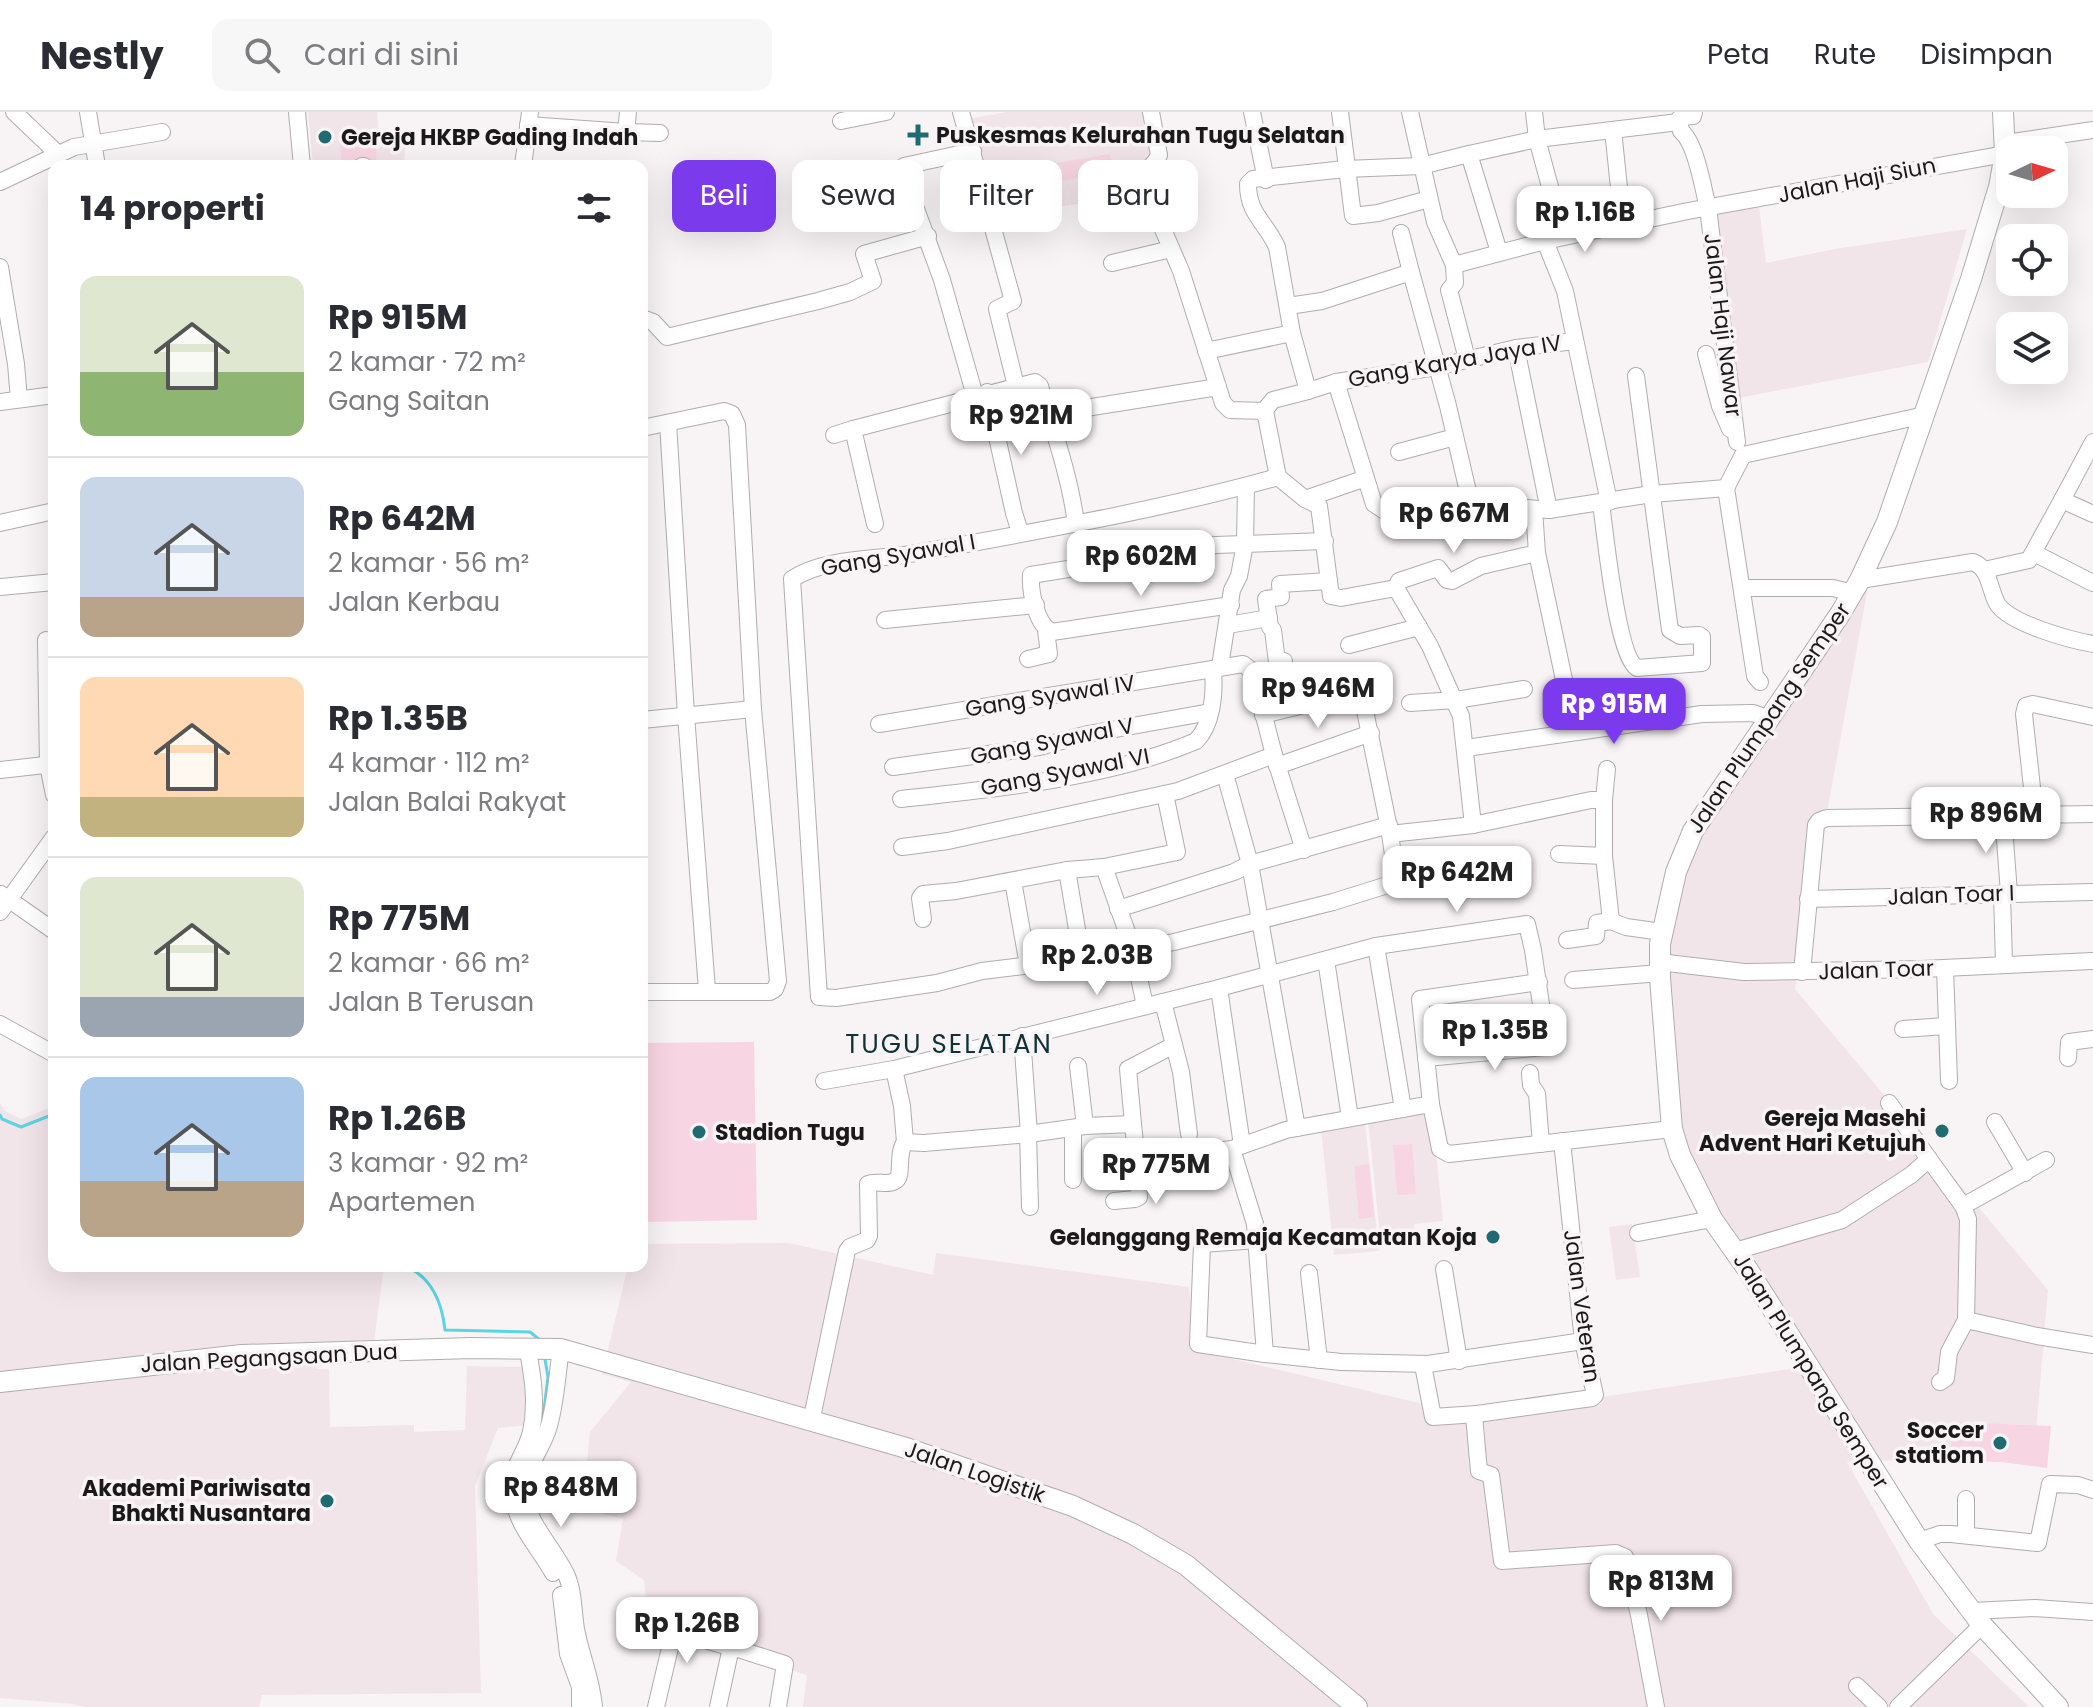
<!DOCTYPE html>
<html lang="id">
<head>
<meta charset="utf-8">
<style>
  :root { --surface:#fff; --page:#f7f7f7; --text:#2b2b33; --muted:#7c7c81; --line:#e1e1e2; --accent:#7c3aed }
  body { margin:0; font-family:Poppins,sans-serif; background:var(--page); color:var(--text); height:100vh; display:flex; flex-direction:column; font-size:30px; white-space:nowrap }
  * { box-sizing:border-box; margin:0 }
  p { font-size:26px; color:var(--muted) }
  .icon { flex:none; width:44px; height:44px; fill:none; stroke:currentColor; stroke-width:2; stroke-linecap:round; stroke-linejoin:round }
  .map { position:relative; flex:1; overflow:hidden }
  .sheet { position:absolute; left:48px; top:48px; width:600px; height:1112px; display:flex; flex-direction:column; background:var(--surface); border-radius:16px; box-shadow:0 8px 32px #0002 }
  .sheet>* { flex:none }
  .banner { position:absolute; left:672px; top:48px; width:760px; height:72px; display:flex; gap:16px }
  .needle { width:52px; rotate:85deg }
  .tools { position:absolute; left:1996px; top:24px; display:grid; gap:16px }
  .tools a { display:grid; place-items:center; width:72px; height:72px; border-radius:16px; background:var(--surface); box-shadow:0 8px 32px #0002; font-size:40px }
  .price { position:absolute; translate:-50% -68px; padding:0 18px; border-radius:16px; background:#fff; color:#222; font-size:26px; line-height:52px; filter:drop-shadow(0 2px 4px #0008) }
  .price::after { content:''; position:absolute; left:50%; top:48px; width:24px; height:18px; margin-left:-12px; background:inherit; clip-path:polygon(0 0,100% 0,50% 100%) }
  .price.selected { background:var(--accent); color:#fff }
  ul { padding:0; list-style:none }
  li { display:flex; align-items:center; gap:24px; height:200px; padding:0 32px }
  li+li { border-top:2px solid var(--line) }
  li span { display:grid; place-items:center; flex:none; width:224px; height:160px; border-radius:16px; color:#555 }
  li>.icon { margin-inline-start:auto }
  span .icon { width:96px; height:96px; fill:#fffc; stroke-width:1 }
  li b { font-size:34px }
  h2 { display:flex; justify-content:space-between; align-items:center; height:96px; padding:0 32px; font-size:34px }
  .tag { padding:0 28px; border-radius:16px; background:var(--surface); box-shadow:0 8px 32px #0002; font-size:28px; line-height:72px }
  .tag.selected { background:var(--accent); color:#fff }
  header { display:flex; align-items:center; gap:48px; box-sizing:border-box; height:112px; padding:0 40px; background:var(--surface); border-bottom:2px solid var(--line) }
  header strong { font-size:38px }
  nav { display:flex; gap:44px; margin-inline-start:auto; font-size:28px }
  .search { width:560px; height:72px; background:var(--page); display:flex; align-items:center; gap:20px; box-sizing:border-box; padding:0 28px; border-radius:16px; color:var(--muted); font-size:30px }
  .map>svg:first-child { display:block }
  .built { fill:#f2e5ea }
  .green { fill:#f8d5e2 }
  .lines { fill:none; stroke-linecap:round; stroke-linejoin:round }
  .stream { stroke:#5ad5e1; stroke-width:3 }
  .minor-casing { stroke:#b1acae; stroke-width:18 }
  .major-casing { stroke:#b1acae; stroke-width:22 }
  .minor { stroke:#fff; stroke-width:16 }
  .major { stroke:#fff; stroke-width:20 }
  .poi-dot { fill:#206b72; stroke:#f8f3f5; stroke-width:3 }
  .labels { text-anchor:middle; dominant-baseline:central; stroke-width:7; stroke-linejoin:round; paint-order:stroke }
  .poi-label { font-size:22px; font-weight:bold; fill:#1b191a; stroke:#f8f3f5; text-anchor:end }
  .street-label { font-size:22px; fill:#1b191a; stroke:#f8f3f5 }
  .quarter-label { font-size:26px; letter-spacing:2px; fill:#0e3235; stroke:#f8f3f5 }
</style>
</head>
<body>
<header>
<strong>Nestly</strong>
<div class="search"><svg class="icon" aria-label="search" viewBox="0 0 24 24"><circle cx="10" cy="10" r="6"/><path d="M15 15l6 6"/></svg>Cari di sini</div>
<nav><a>Peta</a><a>Rute</a><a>Disimpan</a></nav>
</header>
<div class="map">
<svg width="2093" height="1595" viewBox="0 0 2093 1595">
  <rect width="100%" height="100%" fill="#f8f3f5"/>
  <g class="built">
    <polygon points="308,0 377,0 378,16 406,19 404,54 313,54"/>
    <polygon points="1007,0 1152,0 1168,41 1145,75 1144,83 1033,98 1029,70 985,78 967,7"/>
    <polygon points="1758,86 1766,151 1835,137 1967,117 1928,250 1733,287 1706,94"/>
    <polygon points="1845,474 1868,475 1795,877 2048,1178 2034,1343 1847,1350 1933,1502 2029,1595 803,1595 807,1563 649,1516 644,1468 616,1449 623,1407 586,1397 585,1369 590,1320 631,1270 602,1262 628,1154 642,1154 642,1132 789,1131 933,1163 936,1141 1189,1175 1195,1238 1474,1304 1797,1256 1685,1052 1667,852 1678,783 1678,728 1794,567"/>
    <polygon points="0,991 5,999 21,1007 54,994 54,1154 384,1154 374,1230 319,1231 317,1257 329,1257 330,1315 414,1313 414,1320 465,1318 467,1254 529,1255 529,1313 498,1316 475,1374 481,1581 262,1583 259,1595 84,1595 73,1592 0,1586"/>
    <polygon points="1432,1001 1443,1109 1414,1112 1416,1131 1381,1134 1368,1007"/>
    <polygon points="1365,1011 1379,1139 1334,1143 1321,1016"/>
    <polygon points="1632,1112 1640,1165 1616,1168 1609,1115"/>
  </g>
  <g class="green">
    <polygon points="377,17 376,54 342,54 339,18"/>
    <polygon points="1110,42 1113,61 1060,69 1057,51"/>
    <polygon points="754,930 757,1108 642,1110 642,931"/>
    <polygon points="1412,1032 1416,1082 1397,1083 1393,1033"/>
    <polygon points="1369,1052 1374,1105 1359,1107 1354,1054"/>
    <polygon points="1954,1310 2051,1314 2047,1356 2001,1350 1949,1349"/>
  </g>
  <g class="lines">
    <g class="stream">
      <polyline points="0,1003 2,1007 21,1015 54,1002"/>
      <path d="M405 1154C432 1165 442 1190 445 1218L530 1220 540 1228"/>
      <polyline points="543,1306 548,1265 545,1247"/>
    </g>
    <g class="minor-casing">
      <g id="minor">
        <polyline points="14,0 57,41"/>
        <polyline points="88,0 97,54"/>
        <polyline points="297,0 302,54"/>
        <polyline points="961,0 1013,189 997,197 1016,274"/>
        <path d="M1151 0 1159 43C1152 60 1140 54 1146 78L1181 159 1223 291 1230 298 1265 299 1278 365 1305 387 1319 394 1331 484 1341 486 1396 476 1430 534 1461 604 1473 713"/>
        <polyline points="1252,0 1266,68"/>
        <polyline points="1340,0 1353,104 1378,101 1429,87"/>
        <polyline points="1410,0 1435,110 1454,153 1455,171 1449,178 1467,247"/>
        <polyline points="1534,0 1537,27 1552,82"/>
        <path d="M1694 0 1693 4 1681 5 1679 7 1681 19C1696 31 1703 76 1708 96L1737 330"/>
        <polyline points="841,9 886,0"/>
        <polyline points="528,13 626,20 628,0"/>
        <polyline points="1613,18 1623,114"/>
        <polyline points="626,20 660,21"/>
        <polyline points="2006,31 2093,18"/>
        <polyline points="973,39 904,54 904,64 942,168 975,284"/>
        <polyline points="1469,42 1537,27 1679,10"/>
        <polyline points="362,54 364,54"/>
        <polyline points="523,54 530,0"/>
        <polyline points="0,70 74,35 162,20"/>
        <polyline points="1401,121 1411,160"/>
        <polyline points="1545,129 1565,179 1609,390"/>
        <path d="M1499 140 1469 42 1421 54 1345 57 1253 67 1248 72C1248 102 1265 109 1277 135L1292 221 1308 279 1336 270 1437 255 1516 236 1575 229"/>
        <polyline points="1112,151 1171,137"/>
        <polyline points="1454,153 1545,129 1688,99 2005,42"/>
        <polyline points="0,155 16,252 19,287"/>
        <polyline points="1288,194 1322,189 1411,160 1448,294 1473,401"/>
        <polyline points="642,206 653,210 667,225 818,189 850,180 873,169 864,142 928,124"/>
        <polyline points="1516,236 1549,398"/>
        <polyline points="1206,239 1292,221"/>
        <polyline points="1706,242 1720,294 1730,317"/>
        <polyline points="1336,270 1374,392 1388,401 1418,405 1527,396 1549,398 1652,382 1726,376"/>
        <polyline points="987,280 1014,401 1020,420"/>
        <polyline points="0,290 54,283"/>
        <polyline points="1264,299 1273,288 1308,279"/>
        <polyline points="1048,302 1218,275"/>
        <polyline points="668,311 686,603 707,878"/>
        <polyline points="642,316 724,299 732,302 737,313 753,597 778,869 775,877 770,880 642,880"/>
        <polyline points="834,323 853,317"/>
        <polyline points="2093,330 2062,388 2093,402"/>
        <polyline points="1399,340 1455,325"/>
        <polyline points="1743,343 1925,303"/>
        <path d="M1278 365C1160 398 1038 419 917 441 879 448 825 445 792 467L819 885 836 886 937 871 982 859 1082 847 1174 830 1333 790 1397 770 1390 722 1473 713 1591 688H1604V744L1611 809 1626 815 1662 820"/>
        <polyline points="1726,376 1755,564 1760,570"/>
        <polyline points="1726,376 1743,343"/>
        <polyline points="1305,387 1366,366"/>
        <path d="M1601 391C1605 420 1617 544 1637 556L1702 551V525L1699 523 1680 524 1670 518 1636 264"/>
        <polyline points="0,411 54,399"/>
        <path d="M875 412 853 317 1035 270 1040 274C1054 320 1070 365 1076 412"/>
        <polyline points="1537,441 1569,591"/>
        <polyline points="2034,441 2093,471"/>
        <polyline points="1984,458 2029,448 2062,388"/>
        <path d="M1860 468 1973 450C1991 457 1989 479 1998 493 2012 512 2070 528 2093 532"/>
        <polyline points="0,475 54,470"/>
        <polyline points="1396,476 1399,469 1438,456 1447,468 1452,469 1481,454 1537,441 1534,397"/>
        <polyline points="1743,476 1833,476 1853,481"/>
        <path d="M1231 493 1052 520C1036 513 1030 479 1031 463L1216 433 1325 429"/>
        <polyline points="885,508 1036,493"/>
        <polyline points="1228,513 1269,506"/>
        <polyline points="46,528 48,653 54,683"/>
        <polyline points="1349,533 1419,515"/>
        <polyline points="1028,547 1049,542 1046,518"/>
        <polyline points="1284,549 1277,550 1273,518 1270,515 1266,487 1281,485 1280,472 1329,469"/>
        <polyline points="1410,591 1456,588 1524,577"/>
        <polyline points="1263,603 1361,579 1390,721"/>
        <polyline points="642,608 753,597"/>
        <polyline points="879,612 1243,552 1251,558 1254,565 1274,643 1304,738"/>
        <polyline points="1466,636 1702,602 1753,601 1769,607"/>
        <polyline points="1277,654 1371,621"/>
        <polyline points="893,655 1039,635 1088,622 1210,600"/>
        <polyline points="0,658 54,652"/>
        <polyline points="1225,662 1250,752 1297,1016"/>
        <path d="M901 687C994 677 1110 666 1196 629 1212 613 1215 582 1213 561L1220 554 1232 478 1239 464 1245 432 1246 374"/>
        <polyline points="1604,688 1607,657"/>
        <polyline points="2003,702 2009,781"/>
        <polyline points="2035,703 2024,602 2026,594 2033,592 2093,605"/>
        <polyline points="902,735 948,729 1178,679 1274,643"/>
        <polyline points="1559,742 1604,744"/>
        <polyline points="1104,755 1133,837 1145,894"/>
        <polyline points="1067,758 1082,847"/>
        <polyline points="1013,769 1028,853"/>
        <polyline points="2002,781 2004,852"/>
        <polyline points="1,782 54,819"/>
        <polyline points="1808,787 2093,780"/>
        <polyline points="1118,797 1234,760 1250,752 1389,713"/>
        <polyline points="0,800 54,725"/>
        <polyline points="923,807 920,786 923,782 956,779 1067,758 1104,755 1177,740 1165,682"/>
        <polyline points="1567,828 1596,824 1597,811 1611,809"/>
        <polyline points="1376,834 1403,997"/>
        <polyline points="1326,848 1350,1006"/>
        <polyline points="1659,850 1744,860 1922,857 2093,849"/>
        <polyline points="1945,856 1949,969"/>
        <polyline points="1802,860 1816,713 1819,709 1827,706 2093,702"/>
        <polyline points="1573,868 1660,861"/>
        <polyline points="1219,876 1242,1033"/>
        <polyline points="1163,890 1181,960 1189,1022"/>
        <polyline points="0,912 54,942"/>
        <polyline points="1903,917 1946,914"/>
        <polyline points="1022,924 1029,1022 1085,1014 1133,1012 1137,1050 1232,1037"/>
        <polyline points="2068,946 2069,930 2093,927"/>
        <polyline points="1078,954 1085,1014"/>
        <polyline points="894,957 902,994 905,1030 924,1031 1029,1022"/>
        <polyline points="1530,961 1531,973 1537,982 1541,1032"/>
        <polyline points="824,969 894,957 1219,876 1376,834 1527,812 1533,838 1547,933 1544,935 1426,946"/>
        <polyline points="1889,991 1929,1047"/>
        <polyline points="1431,992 1420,887 1539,870"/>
        <polyline points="1995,1010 2025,1061"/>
        <polyline points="1133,1012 1128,957 1174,933"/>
        <polyline points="1073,1018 1073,1068"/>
        <polyline points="1028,1022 1030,1095"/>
        <polyline points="1562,1029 1583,1229 1595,1283 1592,1286 1477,1302 1474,1304 1479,1359 1491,1363 1502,1449 1616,1441 1625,1445 1639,1503 1656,1595"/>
        <polyline points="1114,1089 1135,1087 1139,1085 1137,1050"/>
        <polyline points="1963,1094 2046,1048"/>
        <polyline points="1638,1121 1712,1107"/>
        <polyline points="1257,1128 1202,1132 1198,1232 1265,1242"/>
        <polyline points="1735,1139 1842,1108 1911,1063 1929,1047 1963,1094 1968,1107 1966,1208 2037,1224 2093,1233"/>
        <polyline points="1444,1157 1459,1249"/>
        <polyline points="1309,1161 1319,1248"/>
        <polyline points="1583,1229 1428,1252 1341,1250 1265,1242 1255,1112 1232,1037 1286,1018 1431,992 1440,1037 1449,1042 1672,1017"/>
        <path d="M561 1237C557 1263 556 1292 548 1317 542 1337 523 1359 524 1380 527 1411 553 1435 566 1462 574 1479 573 1499 576 1517 581 1544 592 1568 594 1595"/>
        <path d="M528 1239C533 1266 537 1292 531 1320 524 1348 506 1357 514 1390 520 1418 540 1437 553 1461"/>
        <polyline points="1423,1253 1433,1305 1477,1302"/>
        <polyline points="1940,1270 1946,1266 1949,1240 1966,1208"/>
        <path d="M811 1310 847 1139 850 1135 867 1128 869 1124 868 1072C877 1068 887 1074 895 1069 904 1065 896 1042 905 1030"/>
        <polyline points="1966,1422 1966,1387"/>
        <polyline points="1919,1429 1940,1422 1951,1422 2038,1431 2050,1372 2078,1373 2093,1378"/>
        <polyline points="561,1483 568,1542 580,1575 580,1595"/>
        <polyline points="1972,1499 2035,1496 2093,1500"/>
        <polyline points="1857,1574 1879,1595"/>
        <polyline points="656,1595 674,1519 733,1536"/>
        <polyline points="718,1595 730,1540 735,1536 785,1552 778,1595"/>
        <polyline points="1898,1595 1982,1513"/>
      </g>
    </g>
    <g class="major-casing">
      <g id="major">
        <polyline points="2003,0 2005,42 1999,75 1971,167 1887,410 1860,468 1840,502 1693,719 1676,760 1660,832 1660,866 1672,1017 1680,1043 1712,1107 1748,1158 1919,1429 1982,1513 2058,1595"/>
        <polyline points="0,1270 242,1243 471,1236 561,1237 903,1335 1073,1394 1133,1422 1186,1453 1357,1595"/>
      </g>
    </g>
    <use href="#minor" class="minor"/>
    <use href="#major" class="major"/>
  </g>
  <g class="poi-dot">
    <path d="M914 11h8v8h8v8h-8v8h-8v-8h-8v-8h8z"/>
    <circle cx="325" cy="25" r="8"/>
    <circle cx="1942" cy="1019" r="8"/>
    <circle cx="699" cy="1020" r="8"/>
    <circle cx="1493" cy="1125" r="8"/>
    <circle cx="2000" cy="1331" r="8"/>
    <circle cx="327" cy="1389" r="8"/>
  </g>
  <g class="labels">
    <g class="poi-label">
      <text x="936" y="23" text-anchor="start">Puskesmas Kelurahan Tugu Selatan</text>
      <text x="341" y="25" text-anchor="start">Gereja HKBP Gading Indah</text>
      <text x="1926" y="1006">Gereja Masehi<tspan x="1926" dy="25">Advent Hari Ketujuh</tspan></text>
      <text x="715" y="1020" text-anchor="start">Stadion Tugu</text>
      <text x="1477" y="1125">Gelanggang Remaja Kecamatan Koja</text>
      <text x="1984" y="1318">Soccer<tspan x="1984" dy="25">statiom</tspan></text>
      <text x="311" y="1376">Akademi Pariwisata<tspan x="311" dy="25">Bhakti Nusantara</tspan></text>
    </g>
    <g class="street-label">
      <text transform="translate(1857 68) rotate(-11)">Jalan Haji Siun</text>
      <text transform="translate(1723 213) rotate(83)">Jalan Haji Nawar</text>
      <text transform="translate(1455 249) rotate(-10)">Gang Karya Jaya IV</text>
      <text transform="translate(898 443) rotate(-10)">Gang Syawal I</text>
      <text transform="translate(1050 584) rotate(-9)">Gang Syawal IV</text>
      <text transform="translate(1769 606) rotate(-56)">Jalan Plumpang Semper</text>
      <text transform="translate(1052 629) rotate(-11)">Gang Syawal V</text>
      <text transform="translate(1065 660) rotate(-11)">Gang Syawal VI</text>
      <text transform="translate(1951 783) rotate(-2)">Jalan Toar I</text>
      <text transform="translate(1876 858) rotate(-2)">Jalan Toar</text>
      <text transform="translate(1582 1194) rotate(82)">Jalan Veteran</text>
      <text transform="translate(269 1246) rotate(-3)">Jalan Pegangsaan Dua</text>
      <text transform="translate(1811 1259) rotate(58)">Jalan Plumpang Semper</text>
      <text transform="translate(975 1360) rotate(19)">Jalan Logistik</text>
    </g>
    <g class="quarter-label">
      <text x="949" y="932">TUGU SELATAN</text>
    </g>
  </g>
</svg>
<div class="tools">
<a><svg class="needle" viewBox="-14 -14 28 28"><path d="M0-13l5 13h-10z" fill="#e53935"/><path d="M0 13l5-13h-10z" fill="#7c7c81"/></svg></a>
<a><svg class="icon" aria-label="locate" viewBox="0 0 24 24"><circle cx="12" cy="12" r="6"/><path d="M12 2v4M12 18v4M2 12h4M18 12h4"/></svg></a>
<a><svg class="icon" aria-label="layers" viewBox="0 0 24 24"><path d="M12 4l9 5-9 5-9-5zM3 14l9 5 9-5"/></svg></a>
</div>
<b class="price" style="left:1585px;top:142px">Rp 1.16B</b>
<b class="price" style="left:1021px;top:345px">Rp 921M</b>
<b class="price" style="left:1454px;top:443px">Rp 667M</b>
<b class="price" style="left:1141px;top:486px">Rp 602M</b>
<b class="price" style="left:1318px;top:618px">Rp 946M</b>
<b class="price selected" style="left:1614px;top:634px">Rp 915M</b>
<b class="price" style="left:1986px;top:743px">Rp 896M</b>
<b class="price" style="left:1457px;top:802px">Rp 642M</b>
<b class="price" style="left:1097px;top:885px">Rp 2.03B</b>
<b class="price" style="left:1495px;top:960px">Rp 1.35B</b>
<b class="price" style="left:1156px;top:1094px">Rp 775M</b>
<b class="price" style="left:561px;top:1417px">Rp 848M</b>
<b class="price" style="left:1661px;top:1511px">Rp 813M</b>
<b class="price" style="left:687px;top:1553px">Rp 1.26B</b>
<div class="banner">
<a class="tag selected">Beli</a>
<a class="tag">Sewa</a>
<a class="tag">Filter</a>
<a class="tag">Baru</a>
</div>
<section class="sheet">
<h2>14 properti<svg class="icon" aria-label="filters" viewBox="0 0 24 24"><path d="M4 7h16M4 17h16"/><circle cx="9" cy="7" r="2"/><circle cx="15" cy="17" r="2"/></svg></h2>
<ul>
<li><span style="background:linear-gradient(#dfe7d0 60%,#8fb573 0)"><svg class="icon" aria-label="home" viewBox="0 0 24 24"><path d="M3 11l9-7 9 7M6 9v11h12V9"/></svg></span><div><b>Rp 915M</b><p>2 kamar · 72 m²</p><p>Gang Saitan</p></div></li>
<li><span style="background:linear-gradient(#c9d6e8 75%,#b9a48a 0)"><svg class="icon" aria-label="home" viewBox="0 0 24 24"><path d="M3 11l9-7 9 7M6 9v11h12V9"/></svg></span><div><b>Rp 642M</b><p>2 kamar · 56 m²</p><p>Jalan Kerbau</p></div></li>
<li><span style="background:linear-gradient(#ffd9b3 75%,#c2b280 0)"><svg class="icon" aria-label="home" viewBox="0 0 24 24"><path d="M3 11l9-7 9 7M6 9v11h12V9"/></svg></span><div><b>Rp 1.35B</b><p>4 kamar · 112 m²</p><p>Jalan Balai Rakyat</p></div></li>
<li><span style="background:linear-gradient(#dfe7d0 75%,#9aa5b1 0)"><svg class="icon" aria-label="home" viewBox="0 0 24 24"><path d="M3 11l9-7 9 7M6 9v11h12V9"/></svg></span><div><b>Rp 775M</b><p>2 kamar · 66 m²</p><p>Jalan B Terusan</p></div></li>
<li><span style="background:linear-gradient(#a9c7e8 65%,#b9a48a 0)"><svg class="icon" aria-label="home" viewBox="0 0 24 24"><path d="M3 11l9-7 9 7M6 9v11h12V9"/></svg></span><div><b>Rp 1.26B</b><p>3 kamar · 92 m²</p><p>Apartemen</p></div></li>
</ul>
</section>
</div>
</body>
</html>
